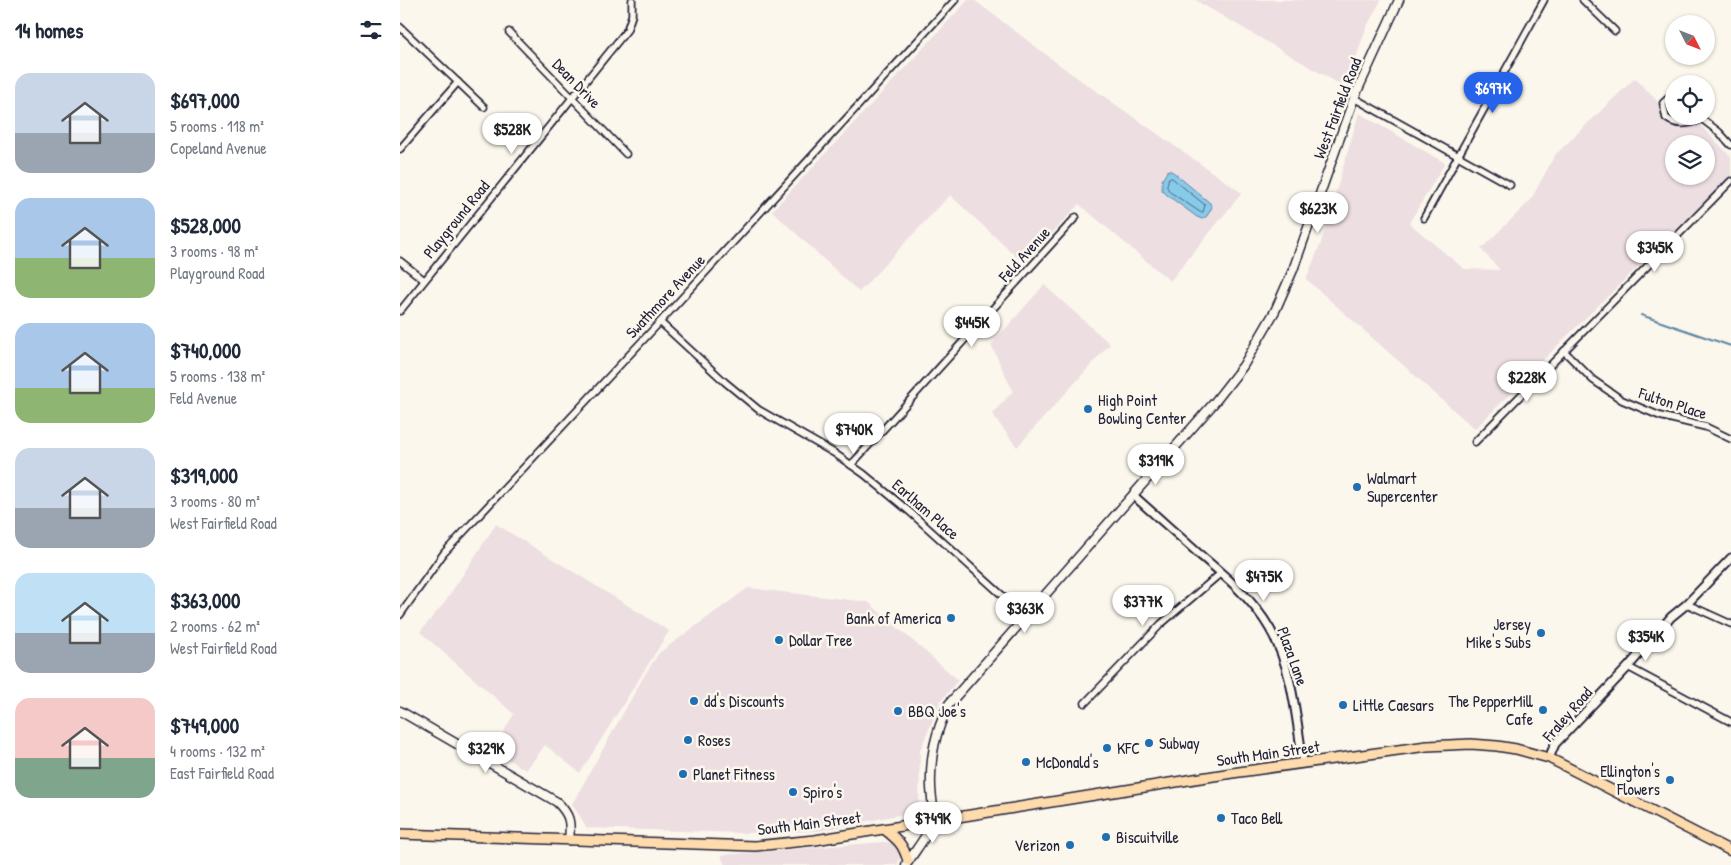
<!DOCTYPE html>
<html lang="en">
<head>
<meta charset="utf-8">
<style>
  :root { --surface:#fff; --page:#f6f6f7; --text:#1f2937; --muted:#747a83; --accent:#2563eb }
  body { margin:0; font-family:"Patrick Hand",sans-serif; background:var(--page); color:var(--text); height:100vh; display:flex; flex-direction:column; font-size:19px; white-space:nowrap }
  * { box-sizing:border-box; margin:0 }
  p { font-size:16px; color:var(--muted) }
  .icon { flex:none; width:28px; height:28px; fill:none; stroke:currentColor; stroke-width:2; stroke-linecap:round; stroke-linejoin:round }
  .map { position:relative; flex:1; overflow:hidden }
  .panel { display:flex; flex-direction:column; background:var(--surface); width:400px }
  .panel>* { flex:none }
  .needle { width:32px; rotate:132deg }
  .fabs { position:absolute; left:1265px; top:15px; display:grid; gap:10px }
  .fabs a { display:grid; place-items:center; width:50px; height:50px; border-radius:50%; background:var(--surface); box-shadow:0 1px 4px #0004; font-size:25px }
  .price { position:absolute; translate:-50% -42px; padding:0 11px; border-radius:18px; background:#fff; color:#222; font-size:16px; line-height:32px; filter:drop-shadow(0 1px 2px #0008) }
  .price::after { content:''; position:absolute; left:50%; top:30px; width:15px; height:11px; margin-left:-8px; background:inherit; clip-path:polygon(0 0,100% 0,50% 100%) }
  .price.active { background:var(--accent); color:#fff }
  ul { padding:0; list-style:none }
  li { display:flex; align-items:center; gap:15px; height:125px; padding:0 15px }
  li span { display:grid; place-items:center; flex:none; width:140px; height:100px; border-radius:15px; color:#555 }
  li>.icon { margin-inline-start:auto }
  span .icon { width:60px; height:60px; fill:#fffc; stroke-width:1 }
  li b { font-size:21px }
  h2 { display:flex; justify-content:space-between; align-items:center; height:60px; padding:0 15px; font-size:21px }
  main { display:flex; flex:1; min-height:0 }
  .map>svg:first-child { display:block }
  .built { fill:#eddee1; fill-rule:evenodd }
  .water { fill:#88cae9; stroke:#5f87a3 }
  .lines { fill:none; stroke-linecap:round; stroke-linejoin:round }
  .shore { stroke:#4b6581; stroke-width:1 }
  .stream { stroke:#5f87a3; stroke-width:2 }
  .minor-casing { stroke:#22223b; stroke-width:9 }
  .tertiary-casing { stroke:#22223b; stroke-width:11 }
  .secondary-casing { stroke:#22223b; stroke-width:11 }
  .primary-casing { stroke:#22223b; stroke-width:12 }
  .minor { stroke:#fbf7ec; stroke-width:5.5 }
  .tertiary { stroke:#fbf7ec; stroke-width:7 }
  .secondary { stroke:#fbf7ec; stroke-width:8 }
  .primary { stroke:#fedbac; stroke-width:9 }
  .poi-dot { fill:#1f6fb2; stroke:#fbf7ec; stroke-width:2 }
  .labels { text-anchor:middle; dominant-baseline:central; stroke-width:5; stroke-linejoin:round; paint-order:stroke }
  .street-label { font-size:16px; fill:#22223b; stroke:#fbf7ec }
  .poi-label { font-size:16px; fill:#22223b; stroke:#fbf7ec; text-anchor:start }
</style>
</head>
<body>
<main>
<section class="panel">
<h2>14 homes<svg class="icon" aria-label="filters" viewBox="0 0 24 24"><path d="M4 7h16M4 17h16"/><circle cx="9" cy="7" r="2"/><circle cx="15" cy="17" r="2"/></svg></h2>
<ul>
<li><span style="background:linear-gradient(#c9d6e8 60%,#9aa5b1 0)"><svg class="icon" aria-label="home" viewBox="0 0 24 24"><path d="M3 11l9-7 9 7M6 9v11h12V9"/></svg></span><div><b>$697,000</b><p>5 rooms · 118 m²</p><p>Copeland Avenue</p></div></li>
<li><span style="background:linear-gradient(#a9c7e8 60%,#8fb573 0)"><svg class="icon" aria-label="home" viewBox="0 0 24 24"><path d="M3 11l9-7 9 7M6 9v11h12V9"/></svg></span><div><b>$528,000</b><p>3 rooms · 98 m²</p><p>Playground Road</p></div></li>
<li><span style="background:linear-gradient(#a9c7e8 65%,#8fb573 0)"><svg class="icon" aria-label="home" viewBox="0 0 24 24"><path d="M3 11l9-7 9 7M6 9v11h12V9"/></svg></span><div><b>$740,000</b><p>5 rooms · 138 m²</p><p>Feld Avenue</p></div></li>
<li><span style="background:linear-gradient(#c9d6e8 60%,#9aa5b1 0)"><svg class="icon" aria-label="home" viewBox="0 0 24 24"><path d="M3 11l9-7 9 7M6 9v11h12V9"/></svg></span><div><b>$319,000</b><p>3 rooms · 80 m²</p><p>West Fairfield Road</p></div></li>
<li><span style="background:linear-gradient(#bfe0f5 60%,#9aa5b1 0)"><svg class="icon" aria-label="home" viewBox="0 0 24 24"><path d="M3 11l9-7 9 7M6 9v11h12V9"/></svg></span><div><b>$363,000</b><p>2 rooms · 62 m²</p><p>West Fairfield Road</p></div></li>
<li><span style="background:linear-gradient(#f6c9c9 60%,#7fa58c 0)"><svg class="icon" aria-label="home" viewBox="0 0 24 24"><path d="M3 11l9-7 9 7M6 9v11h12V9"/></svg></span><div><b>$749,000</b><p>4 rooms · 132 m²</p><p>East Fairfield Road</p></div></li>
</ul>
</section>
<div class="map">
<svg width="1331" height="865" viewBox="0 0 1331 865">
  <rect width="100%" height="100%" fill="#fbf7ec"/>
  <filter id="ink" filterUnits="userSpaceOnUse"><feTurbulence type="fractalNoise" baseFrequency=".02" numOctaves="2"/><feDisplacementMap in="SourceGraphic" scale="10" xChannelSelector="R" yChannelSelector="G"/><feConvolveMatrix kernelMatrix="1 2 1 2 8 2 1 2 1" color-interpolation-filters="sRGB"/></filter>
  <g filter="url(#ink)">
    <g class="built">
      <polygon points="568,0 574,0 669,72 842,193 770,281 679,204 624,264 550,195 459,292 372,211"/>
      <polygon points="795,0 981,0 966,28 946,88"/>
      <path d="M1235 78 1282 127 1300 125 1331 157V176L1166 337 1075 429 906 279 921 243 959 113 1045 163 1009 223 1064 269 1100 270 1081 249 1130 201 1155 155ZM1274 144H1306V176H1274Z"/>
      <polygon points="644,285 710,344 617,447 592,414 613,391 591,345"/>
      <polygon points="96,524 269,631 180,773 145,745 126,770 93,750 114,714 20,632 45,602"/>
      <polygon points="348,588 468,602 558,680 540,702 520,751 519,811 417,831 342,833 187,828 172,804 244,676 259,653"/>
      <polygon points="484,842 494,843 500,847 502,853 497,865 325,865 321,855"/>
    </g>
    <polygon class="water" points="768,170 773,172 810,203 812,207 807,216 802,219 797,217 767,195 762,190 762,180"/>
    <g class="lines">
      <polygon class="shore" points="769,178 772,178 805,205 803,212 800,212 770,192 767,187"/>
      <polyline class="stream" points="1241,315 1331,346"/>
      <g class="minor-casing">
        <g id="minor">
          <polyline points="1183,0 1215,31"/>
          <polyline points="0,27 84,107"/>
          <polyline points="109,32 226,154"/>
          <path d="M1274 93 1263 103 1266 118C1277 126 1289 125 1302 119V116"/>
          <polyline points="954,98 1110,185"/>
          <polyline points="1302,119 1319,132 1331,145"/>
          <polyline points="0,149 58,82"/>
          <polyline points="1024,218 1144,0"/>
          <polyline points="0,261 24,280"/>
          <polyline points="0,311 227,30 232,15 232,0"/>
          <polyline points="260,322 325,382 359,410 434,453 464,474 510,512 625,616"/>
          <polyline points="1164,351 1193,380 1222,400 1260,416 1306,427 1331,439"/>
          <polyline points="1075,442 1331,181"/>
          <polyline points="451,465 676,217"/>
          <polyline points="1287,604 1331,624"/>
          <polyline points="0,615 44,553 260,322 555,0"/>
          <polyline points="1228,667 1331,722"/>
          <polyline points="685,703 761,624 821,573"/>
        </g>
      </g>
      <g class="tertiary-casing">
        <g id="tertiary">
          <path d="M733 495C755 515 777 534 799 554 825 576 853 599 870 629 893 669 896 718 903 762"/>
          <polyline points="1149,758 1155,744 1228,667 1271,617 1287,604 1331,558"/>
        </g>
      </g>
      <g class="secondary-casing">
        <g id="secondary">
          <path d="M0 711 157 802C170 815 171 822 169 840"/>
          <path d="M506 865C512 855 530 832 533 822 535 817 531 794 531 787 530 756 535 733 549 704L814 403 843 366 875 311 893 270 954 98 999 0"/>
        </g>
      </g>
      <g class="primary-casing">
        <g id="primary">
          <path d="M484 829C498 840 503 844 508 861"/>
          <polyline points="0,834 355,846 415,840 832,773 1027,746 1071,744 1097,746 1116,749 1149,758 1331,851"/>
        </g>
      </g>
      <use href="#minor" class="minor"/>
      <use href="#tertiary" class="tertiary"/>
      <use href="#secondary" class="secondary"/>
      <use href="#primary" class="primary"/>
    </g>
  </g>
  <g class="poi-dot">
    <circle cx="688" cy="409" r="5"/>
    <circle cx="957" cy="487" r="5"/>
    <circle cx="551" cy="618" r="5"/>
    <circle cx="1141" cy="633" r="5"/>
    <circle cx="379" cy="640" r="5"/>
    <circle cx="294" cy="701" r="5"/>
    <circle cx="943" cy="705" r="5"/>
    <circle cx="1143" cy="710" r="5"/>
    <circle cx="498" cy="711" r="5"/>
    <circle cx="288" cy="740" r="5"/>
    <circle cx="749" cy="743" r="5"/>
    <circle cx="707" cy="748" r="5"/>
    <circle cx="626" cy="762" r="5"/>
    <circle cx="283" cy="774" r="5"/>
    <circle cx="1270" cy="780" r="5"/>
    <circle cx="393" cy="792" r="5"/>
    <circle cx="821" cy="818" r="5"/>
    <circle cx="706" cy="837" r="5"/>
    <circle cx="670" cy="845" r="5"/>
  </g>
  <g class="labels">
    <g class="street-label">
      <text transform="translate(177 83) rotate(46)">Dean Drive</text>
      <text transform="translate(937 108) rotate(-69)">West Fairfield Road</text>
      <text transform="translate(56 219) rotate(-51)">Playground Road</text>
      <text transform="translate(624 254) rotate(-48)">Feld Avenue</text>
      <text transform="translate(265 296) rotate(-47)">Swathmore Avenue</text>
      <text transform="translate(1273 403) rotate(18)">Fulton Place</text>
      <text transform="translate(526 509) rotate(41)">Earlham Place</text>
      <text transform="translate(893 656) rotate(70)">Plaza Lane</text>
      <text transform="translate(1167 714) rotate(-49)">Fraley Road</text>
      <text transform="translate(868 753) rotate(-8)">South Main Street</text>
      <text transform="translate(409 823) rotate(-7)">South Main Street</text>
    </g>
    <g class="poi-label">
      <text x="698" y="400">High Point<tspan x="698" dy="18">Bowling Center</tspan></text>
      <text x="967" y="478">Walmart<tspan x="967" dy="18">Supercenter</tspan></text>
      <text x="541" y="618" text-anchor="end">Bank of America</text>
      <text x="1131" y="624" text-anchor="end">Jersey<tspan x="1131" dy="18">Mike's Subs</tspan></text>
      <text x="389" y="640">Dollar Tree</text>
      <text x="304" y="701">dd's Discounts</text>
      <text x="1133" y="701" text-anchor="end">The PepperMill<tspan x="1133" dy="18">Cafe</tspan></text>
      <text x="953" y="705">Little Caesars</text>
      <text x="508" y="711">BBQ Joe's</text>
      <text x="298" y="740">Roses</text>
      <text x="759" y="743">Subway</text>
      <text x="717" y="748">KFC</text>
      <text x="636" y="762">McDonald's</text>
      <text x="1260" y="771" text-anchor="end">Ellington's<tspan x="1260" dy="18">Flowers</tspan></text>
      <text x="293" y="774">Planet Fitness</text>
      <text x="403" y="792">Spiro's</text>
      <text x="831" y="818">Taco Bell</text>
      <text x="716" y="837">Biscuitville</text>
      <text x="660" y="845" text-anchor="end">Verizon</text>
    </g>
  </g>
</svg>
<div class="fabs">
<a><svg class="needle" viewBox="-14 -14 28 28"><path d="M0-13l5 13h-10z" fill="#e53935"/><path d="M0 13l5-13h-10z" fill="#747a83"/></svg></a>
<a><svg class="icon" aria-label="locate" viewBox="0 0 24 24"><circle cx="12" cy="12" r="6"/><path d="M12 2v4M12 18v4M2 12h4M18 12h4"/></svg></a>
<a><svg class="icon" aria-label="layers" viewBox="0 0 24 24"><path d="M12 4l9 5-9 5-9-5zM3 14l9 5 9-5"/></svg></a>
</div>
<b class="price active" style="left:1093px;top:114px">$697K</b>
<b class="price" style="left:112px;top:155px">$528K</b>
<b class="price" style="left:918px;top:234px">$623K</b>
<b class="price" style="left:1255px;top:273px">$345K</b>
<b class="price" style="left:572px;top:348px">$445K</b>
<b class="price" style="left:1127px;top:403px">$228K</b>
<b class="price" style="left:454px;top:455px">$740K</b>
<b class="price" style="left:756px;top:486px">$319K</b>
<b class="price" style="left:864px;top:602px">$475K</b>
<b class="price" style="left:743px;top:627px">$377K</b>
<b class="price" style="left:625px;top:634px">$363K</b>
<b class="price" style="left:1246px;top:662px">$354K</b>
<b class="price" style="left:86px;top:774px">$329K</b>
<b class="price" style="left:533px;top:844px">$749K</b>
</div>
</main>
</body>
</html>
